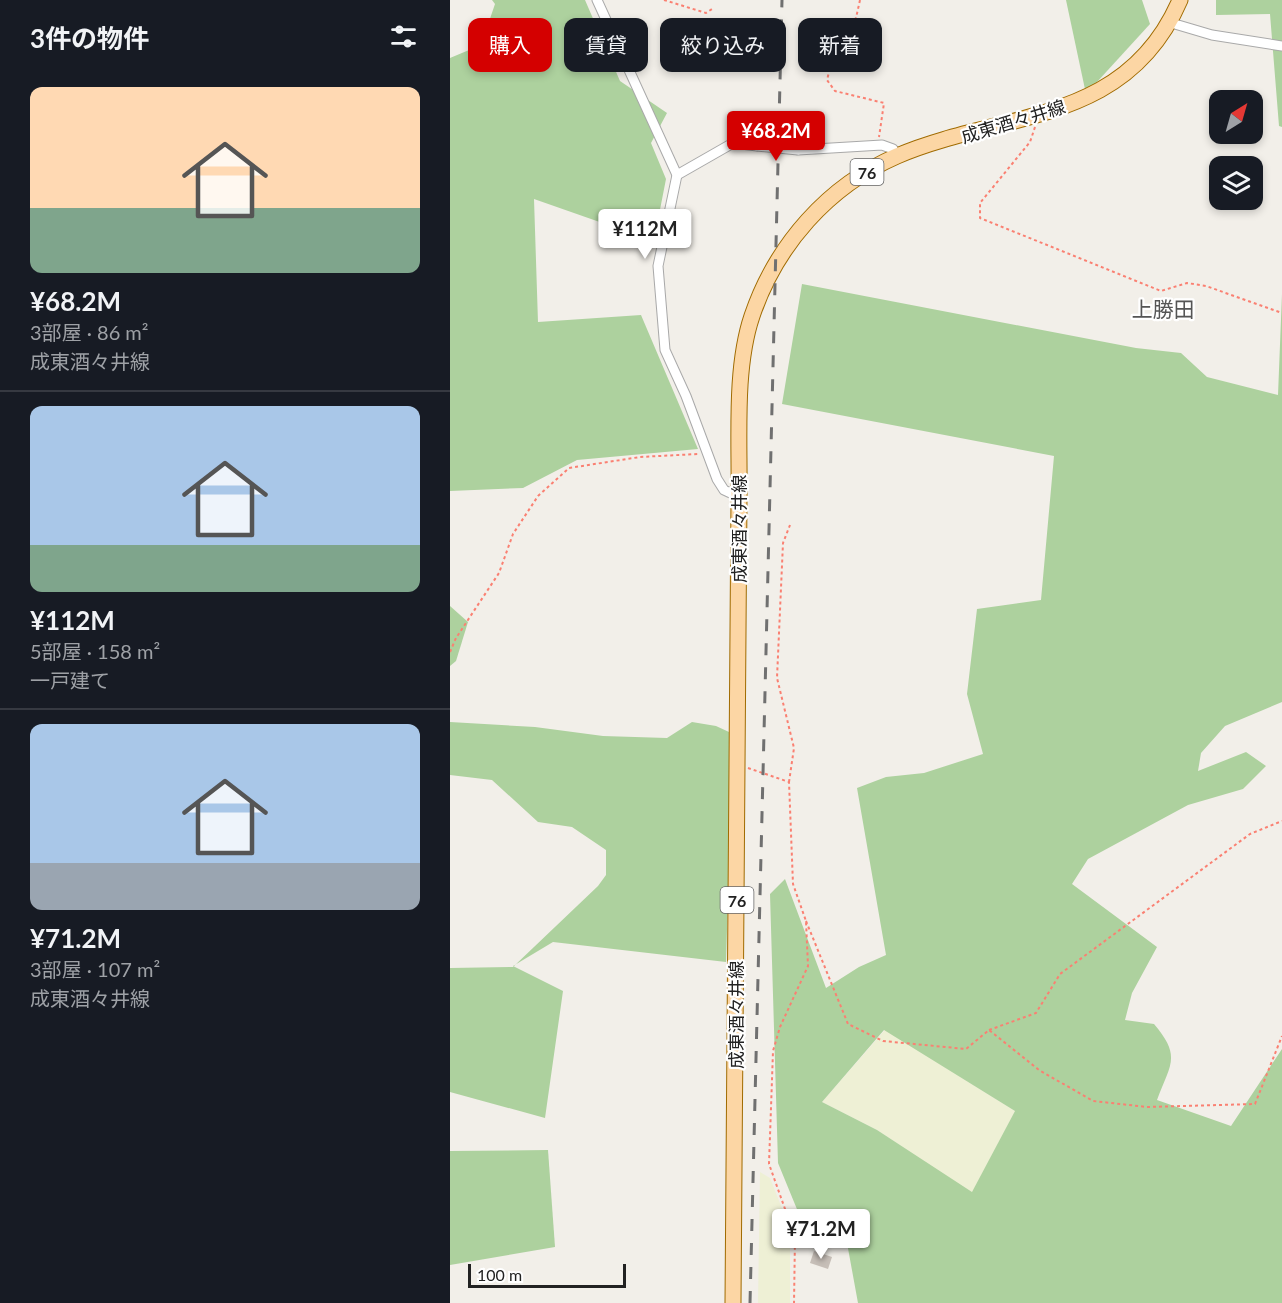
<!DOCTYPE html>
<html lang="ja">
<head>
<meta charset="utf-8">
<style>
  :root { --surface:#171b24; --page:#20242c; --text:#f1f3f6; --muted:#9ea1a6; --line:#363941; --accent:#d40000 }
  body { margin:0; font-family:Lato,"Noto Sans JP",sans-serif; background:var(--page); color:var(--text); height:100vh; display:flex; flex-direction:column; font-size:22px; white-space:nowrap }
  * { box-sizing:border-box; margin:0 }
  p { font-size:20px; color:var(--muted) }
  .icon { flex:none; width:33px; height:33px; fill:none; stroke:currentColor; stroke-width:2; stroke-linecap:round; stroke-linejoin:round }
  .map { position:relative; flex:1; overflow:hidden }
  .sheet { display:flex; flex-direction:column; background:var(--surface); width:450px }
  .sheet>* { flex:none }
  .hud { position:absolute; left:18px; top:18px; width:570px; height:54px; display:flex; gap:12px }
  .needle { width:39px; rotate:37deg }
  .controls { position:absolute; left:759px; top:90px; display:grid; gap:12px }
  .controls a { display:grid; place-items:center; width:54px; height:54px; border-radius:12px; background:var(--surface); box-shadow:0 3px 9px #0003; font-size:30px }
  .scale { position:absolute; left:18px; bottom:15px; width:158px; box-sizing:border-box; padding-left:6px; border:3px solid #222; border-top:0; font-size:16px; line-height:21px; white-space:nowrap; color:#222; -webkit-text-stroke:4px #fff; paint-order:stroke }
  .price { position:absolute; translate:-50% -51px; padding:0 14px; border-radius:6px; background:#fff; color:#222; font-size:20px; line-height:39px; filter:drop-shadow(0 2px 3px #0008) }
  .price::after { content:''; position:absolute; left:50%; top:36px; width:18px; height:14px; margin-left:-9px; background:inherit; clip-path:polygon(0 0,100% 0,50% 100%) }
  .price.selected { background:var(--accent); color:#fff }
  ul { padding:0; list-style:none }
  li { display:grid; align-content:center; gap:12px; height:318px; padding:0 30px }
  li+li { border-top:2px solid var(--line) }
  li span { display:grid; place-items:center; height:186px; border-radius:12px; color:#555 }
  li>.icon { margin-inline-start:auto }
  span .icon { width:108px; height:108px; fill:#fffc; stroke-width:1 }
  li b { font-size:26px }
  h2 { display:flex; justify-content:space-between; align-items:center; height:72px; padding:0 30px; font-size:26px }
  .chip { padding:0 21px; border-radius:12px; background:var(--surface); box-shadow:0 3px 9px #0003; font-size:21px; line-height:54px }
  .chip.selected { background:var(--accent); color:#fff }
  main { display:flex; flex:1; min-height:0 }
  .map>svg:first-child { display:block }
  .farmland { fill:#eef0d5 }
  .forest { fill:#add19e; fill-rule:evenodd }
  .building { fill:#c7bfb8 }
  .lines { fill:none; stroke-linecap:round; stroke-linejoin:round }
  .street-casing { stroke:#a9a9a9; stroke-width:11 }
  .primary-casing { stroke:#a06b00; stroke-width:17 }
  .path { stroke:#fa8072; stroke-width:2; stroke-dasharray:3 3; stroke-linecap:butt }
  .street { stroke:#fff; stroke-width:9 }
  .primary { stroke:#fcd6a4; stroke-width:15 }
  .rail { stroke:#707070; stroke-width:3; stroke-dasharray:12 12; stroke-linecap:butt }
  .street-bridge-casing { stroke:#a9a9a9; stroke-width:11; stroke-linecap:butt }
  .street-bridge { stroke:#fff; stroke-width:9 }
  .labels { text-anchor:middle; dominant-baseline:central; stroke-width:4.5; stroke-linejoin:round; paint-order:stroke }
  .shield { fill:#fff; stroke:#646464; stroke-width:1.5 }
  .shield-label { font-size:16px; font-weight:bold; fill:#222 }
  .street-label { font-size:18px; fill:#222; stroke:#fff }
  .quarter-label { font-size:21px; fill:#555; stroke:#fff }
</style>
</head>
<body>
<main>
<section class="sheet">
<h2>3件の物件<svg class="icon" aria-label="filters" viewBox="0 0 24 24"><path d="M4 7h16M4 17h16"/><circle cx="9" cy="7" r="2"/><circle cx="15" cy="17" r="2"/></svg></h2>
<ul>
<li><span style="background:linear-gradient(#ffd9b3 65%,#7fa58c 0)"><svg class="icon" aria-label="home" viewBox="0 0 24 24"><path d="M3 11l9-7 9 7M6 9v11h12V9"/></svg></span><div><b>¥68.2M</b><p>3部屋 · 86 m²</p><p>成東酒々井線</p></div></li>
<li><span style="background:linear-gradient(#a9c7e8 75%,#7fa58c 0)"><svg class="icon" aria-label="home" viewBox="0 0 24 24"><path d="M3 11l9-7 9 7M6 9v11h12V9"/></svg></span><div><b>¥112M</b><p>5部屋 · 158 m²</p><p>一戸建て</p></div></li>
<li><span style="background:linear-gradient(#a9c7e8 75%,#9aa5b1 0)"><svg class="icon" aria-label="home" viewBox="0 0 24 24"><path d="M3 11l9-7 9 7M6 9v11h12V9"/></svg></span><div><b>¥71.2M</b><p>3部屋 · 107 m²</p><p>成東酒々井線</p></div></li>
</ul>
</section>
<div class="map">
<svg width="832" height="1303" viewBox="0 0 832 1303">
  <rect width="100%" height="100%" fill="#f2efe9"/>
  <g class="farmland">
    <polygon points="435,1030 565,1111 522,1193 427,1130 372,1102"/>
    <polygon points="310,1172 320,1178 335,1216 340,1244 340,1303 308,1303"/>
  </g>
  <g class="forest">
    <polygon points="42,0 135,0 170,81 217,113 201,143 216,179 206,230 181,233 84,199 88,322 191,315 248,449 127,460 73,488 0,491 0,58 31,45 45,4"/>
    <polygon points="616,0 692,0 700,24 636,94"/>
    <polygon points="766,0 832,0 832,127 829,126 820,14 766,15"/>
    <path d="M352 284 686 348 731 353 757 377 828 395 832 294V702L775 726 751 753 748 771 796 752 816 766 793 789 738 805 638 859 622 884 707 947 682 993 675 1020 704 1024C732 1057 720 1064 707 1100L781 1126 832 1049V1303H408L395 1232 351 1219 328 1163 320 894 335 879 376 988 409 967 436 955 407 788 436 777 474 773 533 754 517 694 527 609 591 600 604 456 332 404ZM434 1030 565 1111 522 1192 427 1130 372 1102Z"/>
    <polygon points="0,606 18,622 6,661 0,666"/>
    <polygon points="0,722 85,727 153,736 217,738 242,722 266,726 279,732 289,756 280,830 276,962 103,942 63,966 113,991 95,1118 0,1092 0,968 63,967 148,886 156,875 156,850 122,827 88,822 42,780 0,775"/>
    <polygon points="98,1150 105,1247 0,1265 0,1151"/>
  </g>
  <polygon class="building" points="364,1251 382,1257 378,1269 360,1263"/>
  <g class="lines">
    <g class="street-casing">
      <g id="street">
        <polyline points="147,0 227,175 208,266 215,350 236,396 267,479 274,490 289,497"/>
        <polyline points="718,22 762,35 832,46"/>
        <polyline points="348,150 432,145 443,149 447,156"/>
        <polyline points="227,175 283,143 307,146"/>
      </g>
    </g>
    <g class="primary-casing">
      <path id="primary" d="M283 1303 289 497C290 441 284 369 302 316 326 245 378 186 447 156 552 111 676 126 730 0"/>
    </g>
    <g class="path">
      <polyline points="214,0 256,13 262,9"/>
      <polyline points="410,0 406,18 389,33 377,80 385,91 434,103 429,137"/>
      <polyline points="585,127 580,142 530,203 530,218 711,291 737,283 756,286 832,313"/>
      <polyline points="0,652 6,638 49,573 63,534 88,496 119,468 190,457 248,454"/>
      <polyline points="298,768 339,782 343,884 356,921 358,966 330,1027 323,1051 319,1164 345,1237 344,1303"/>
      <polyline points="339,782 344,748 327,678 333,543 340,525"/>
      <polyline points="356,921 398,1024 433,1041 516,1049 539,1030 589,1070 643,1101 697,1107 805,1104 832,1036"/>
      <polyline points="539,1030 586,1013 610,974 800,834 832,821"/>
    </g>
    <use href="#street" class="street"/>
    <use href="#primary" class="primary"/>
    <polyline class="rail" points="300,1303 332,0"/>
    <g class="street-bridge-casing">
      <polyline id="street-bridge" points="307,146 348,150"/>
    </g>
    <use href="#street-bridge" class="street-bridge"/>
  </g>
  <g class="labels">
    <g class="shield">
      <rect x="400.5" y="159" width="33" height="26" rx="4.5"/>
      <rect x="270.5" y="887" width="33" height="26" rx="4.5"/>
    </g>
    <g class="shield-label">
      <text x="417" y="172">76</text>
      <text x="287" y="900">76</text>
    </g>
    <g class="street-label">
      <text transform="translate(563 121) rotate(-17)">成東酒々井線</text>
      <text transform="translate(289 529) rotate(-90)">成東酒々井線</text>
      <text transform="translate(286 1015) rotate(-90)">成東酒々井線</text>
    </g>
    <g class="quarter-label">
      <text x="713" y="308">上勝田</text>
    </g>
  </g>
</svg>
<div class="controls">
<a><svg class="needle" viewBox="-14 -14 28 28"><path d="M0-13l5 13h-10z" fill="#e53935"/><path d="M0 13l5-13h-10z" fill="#9ea1a6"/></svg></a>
<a><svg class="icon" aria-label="layers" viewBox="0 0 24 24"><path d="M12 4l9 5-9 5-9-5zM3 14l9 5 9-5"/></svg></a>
</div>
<div class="scale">100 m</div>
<b class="price selected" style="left:326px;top:162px">¥68.2M</b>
<b class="price" style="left:195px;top:260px">¥112M</b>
<b class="price" style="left:371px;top:1260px">¥71.2M</b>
<div class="hud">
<a class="chip selected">購入</a>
<a class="chip">賃貸</a>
<a class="chip">絞り込み</a>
<a class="chip">新着</a>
</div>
</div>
</main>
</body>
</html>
